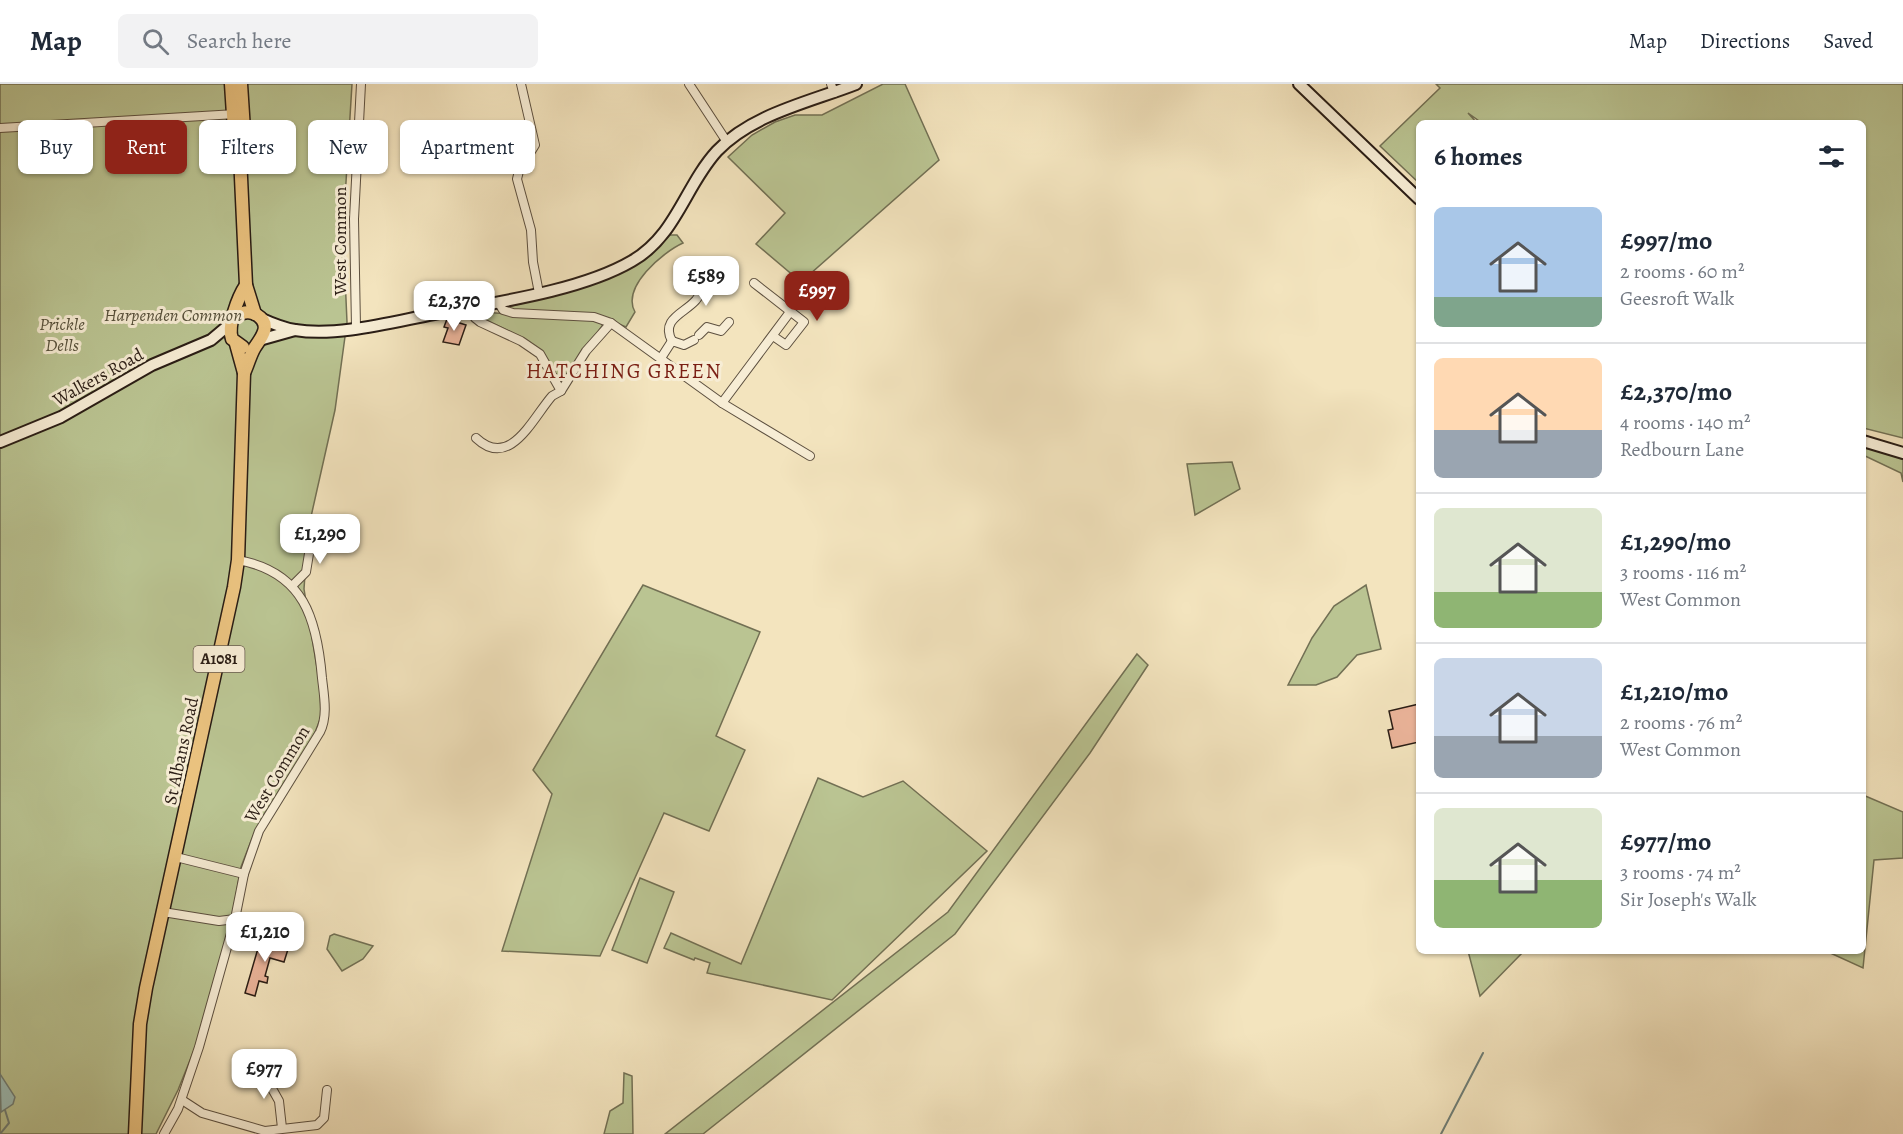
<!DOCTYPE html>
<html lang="en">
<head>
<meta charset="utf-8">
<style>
  :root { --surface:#fff; --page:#f2f2f3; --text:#1f2937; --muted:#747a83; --line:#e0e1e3; --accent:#8f2418 }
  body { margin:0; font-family:Alegreya,serif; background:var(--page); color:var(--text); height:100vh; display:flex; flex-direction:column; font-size:22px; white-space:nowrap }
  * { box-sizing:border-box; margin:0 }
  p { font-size:20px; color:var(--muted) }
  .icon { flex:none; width:33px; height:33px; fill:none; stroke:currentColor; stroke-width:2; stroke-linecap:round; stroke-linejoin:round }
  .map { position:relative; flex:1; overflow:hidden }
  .side { position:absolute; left:1416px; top:36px; width:450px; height:834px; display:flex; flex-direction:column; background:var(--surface); border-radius:9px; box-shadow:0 2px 4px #0004 }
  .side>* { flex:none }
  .hud { position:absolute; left:18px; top:36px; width:570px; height:54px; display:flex; gap:12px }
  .price { position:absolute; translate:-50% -51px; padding:0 14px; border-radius:12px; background:#fff; color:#222; font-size:20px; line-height:39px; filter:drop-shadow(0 2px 3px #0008) }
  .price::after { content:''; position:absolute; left:50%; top:36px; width:18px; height:14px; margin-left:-9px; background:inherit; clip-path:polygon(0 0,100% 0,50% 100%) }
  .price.on { background:var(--accent); color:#fff }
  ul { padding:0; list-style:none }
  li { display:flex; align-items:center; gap:18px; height:150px; padding:0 18px }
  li+li { border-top:2px solid var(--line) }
  li span { display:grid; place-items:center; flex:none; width:168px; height:120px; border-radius:9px; color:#555 }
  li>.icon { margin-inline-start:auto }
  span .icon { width:72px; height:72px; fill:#fffc; stroke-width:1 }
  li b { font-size:26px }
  h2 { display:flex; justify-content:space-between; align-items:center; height:72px; padding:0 18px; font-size:26px }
  .chip { padding:0 21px; border-radius:9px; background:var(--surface); box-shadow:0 2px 4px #0004; font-size:21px; line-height:54px }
  .chip.on { background:var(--accent); color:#fff }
  header { display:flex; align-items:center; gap:36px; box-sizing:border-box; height:84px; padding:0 30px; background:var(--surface); border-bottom:2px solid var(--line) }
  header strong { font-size:28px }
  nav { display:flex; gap:33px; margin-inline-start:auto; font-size:21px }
  .search { width:420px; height:54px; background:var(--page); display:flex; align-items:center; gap:15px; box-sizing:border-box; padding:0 21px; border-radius:9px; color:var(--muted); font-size:22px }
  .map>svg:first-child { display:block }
  .green { fill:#bac492; stroke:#727054; stroke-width:1.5 }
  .water { fill:#9dbeb7; stroke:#6f7e76; stroke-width:1.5 }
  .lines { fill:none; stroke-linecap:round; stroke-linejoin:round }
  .stream { stroke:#6f7e76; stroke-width:2 }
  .building { fill:#ebb49a; stroke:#2a1d15; stroke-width:1.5 }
  .street-casing { stroke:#5c4f3f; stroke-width:10 }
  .secondary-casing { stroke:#2a1d15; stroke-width:14 }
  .primary-casing { stroke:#2a1d15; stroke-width:15 }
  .street { stroke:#f7edd5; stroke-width:8 }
  .secondary { stroke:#f7edd5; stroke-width:10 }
  .primary { stroke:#eac27f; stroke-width:12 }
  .labels { text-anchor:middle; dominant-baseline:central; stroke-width:6; stroke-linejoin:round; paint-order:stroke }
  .shield { fill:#f7edd5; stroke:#685b4f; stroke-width:1.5 }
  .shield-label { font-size:16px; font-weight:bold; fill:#2a1d15 }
  .street-label { font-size:18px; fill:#2a1d15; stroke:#f7edd5 }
  .park-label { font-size:18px; font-style:italic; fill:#554f3a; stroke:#f7edd5 }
  .quarter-label { font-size:21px; letter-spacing:1.5px; fill:#7a1f14; stroke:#f7edd5 }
</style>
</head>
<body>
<header>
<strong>Map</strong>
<div class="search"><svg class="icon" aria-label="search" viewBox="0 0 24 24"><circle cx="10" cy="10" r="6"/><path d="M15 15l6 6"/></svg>Search here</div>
<nav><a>Map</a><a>Directions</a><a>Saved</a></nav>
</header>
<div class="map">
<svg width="1903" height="1050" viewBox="0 0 1903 1050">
  <rect width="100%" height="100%" fill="#f3e4be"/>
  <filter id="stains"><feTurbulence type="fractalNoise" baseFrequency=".00333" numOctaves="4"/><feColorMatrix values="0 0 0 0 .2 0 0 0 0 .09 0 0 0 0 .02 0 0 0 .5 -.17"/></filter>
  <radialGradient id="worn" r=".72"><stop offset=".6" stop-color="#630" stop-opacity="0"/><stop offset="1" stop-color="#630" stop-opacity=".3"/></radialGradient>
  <g class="green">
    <polygon points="0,0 352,0 343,147 347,238 335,326 308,446 304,505 320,602 321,633 314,651 263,732 251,757 241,783 233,828 203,944 178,1006 156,1050 0,1050"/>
    <polygon points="883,0 905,0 939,76 801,198 756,160 785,129 728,73 752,51 775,38 795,31 822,31"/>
    <polygon points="1436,0 1903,0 1903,354 1863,344 1863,39 1482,39 1468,29 1477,39 1419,39 1419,99 1380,62 1440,4"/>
    <path d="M669 151H677L683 159C663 168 621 203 635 228L626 243 597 231 510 226 509 223C565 207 630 198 669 151Z"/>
    <polygon points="481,228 597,236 604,239 563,299 560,299 543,268 521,253 478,232"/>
    <polygon points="1863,362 1903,372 1903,398 1901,389 1863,371"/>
    <polygon points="1232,378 1240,405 1195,431 1187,380"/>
    <polygon points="643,501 760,548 716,652 745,666 709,747 664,729 600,872 502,867 552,710 533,686"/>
    <polygon points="1366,501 1381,565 1357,571 1337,593 1316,601 1288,601 1312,554 1334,522"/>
    <polygon points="1137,570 1148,581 1090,669 955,850 703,1050 665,1050 948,828"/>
    <polygon points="818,694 863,713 903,697 987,767 832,916 707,889 710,879 695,874 694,876 664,864 671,849 741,880"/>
    <polygon points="1863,711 1903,728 1903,774 1874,776 1863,884 1826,867 1863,867"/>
    <polygon points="640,794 674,808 647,879 612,866"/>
    <polygon points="334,850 373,862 363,875 342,887 327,865 330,852"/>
    <polygon points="1468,867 1524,867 1480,912"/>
    <polygon points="624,989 632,992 633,1050 604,1050 610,1027 623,1019"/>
  </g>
  <polygon class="water" points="0,990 15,1013 13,1020 1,1028"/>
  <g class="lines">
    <g class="stream">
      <polyline points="0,1050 9,1039 5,1026"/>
      <polyline points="1441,1050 1483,969"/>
    </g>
  </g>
  <g class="building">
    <polygon points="66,52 67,64 48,66 47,54"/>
    <polygon points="447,235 466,241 459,261 443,258 448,244 444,243"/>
    <polygon points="1419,620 1419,658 1392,664 1388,646 1393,645 1389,627"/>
    <polygon points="261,854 289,862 284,878 270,874 265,892 268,893 267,899 259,897 255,912 245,909"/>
  </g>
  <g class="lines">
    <g class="street-casing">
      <g id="street">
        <polyline points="521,0 535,61 519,87 517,95 531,146 533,178 539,209"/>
        <polyline points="689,0 727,58"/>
        <polyline points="831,0 834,9"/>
        <polyline points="0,44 236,30"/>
        <polyline points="754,199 804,238 786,261 773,252"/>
        <polyline points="498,218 503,226 513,229 594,233 611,239 722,319 810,372"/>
        <polyline points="473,223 475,234 480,238 521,257 540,270 561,307"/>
        <polyline points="356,243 354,135 361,0"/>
        <polyline points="699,251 707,243 721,247 729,238"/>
        <path d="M672 257C660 235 685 229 696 216 704 207 706 195 709 184"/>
        <polyline points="661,274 672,257 684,261 694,256"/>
        <polyline points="722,319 790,228"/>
        <path d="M476 354C510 386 532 335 552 312L561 307 586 267 611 239"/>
        <polyline points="292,502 306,488 314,439"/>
        <polyline points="176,773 244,790"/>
        <polyline points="163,828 219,837 235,835"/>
        <polyline points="270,993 270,1001 279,1017 282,1044"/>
        <polyline points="182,1016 202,1029 265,1047 317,1041 324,1034 327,1006"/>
        <path d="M164 1050 178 1025 199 963 235 835 244 790 259 747 320 648C328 632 324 612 322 594 317 535 304 488 238 476"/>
      </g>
    </g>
    <g class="secondary-casing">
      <g id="secondary">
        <polyline points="1299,0 1419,115"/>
        <path d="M260 234C271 239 283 244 295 246 337 253 392 238 434 230 493 219 581 207 632 177 676 152 685 102 717 67 752 30 810 18 856 0"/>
        <polyline points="263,255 295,246"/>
        <polyline points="1863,357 1903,369"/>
        <polyline points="0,358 61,333 152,281 211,256 230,240"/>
      </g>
    </g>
    <g class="primary-casing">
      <g id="primary">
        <polyline points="231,0 235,61 240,72 246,201 255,230"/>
        <polyline points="240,72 245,61 241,0"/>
        <path d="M235 233C242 228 249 226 257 231 272 240 262 253 255 263 250 271 248 281 244 289"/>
        <path d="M243 263 232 255C227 242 238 213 246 201"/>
        <polyline points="135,1050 140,940 146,904 234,503 238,476 244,289 236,260"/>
      </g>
    </g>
    <use href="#street" class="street"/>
    <use href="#secondary" class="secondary"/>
    <use href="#primary" class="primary"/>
  </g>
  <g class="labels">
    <rect class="shield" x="193.5" y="562" width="51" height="26" rx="4.5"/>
    <g class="shield-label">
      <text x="219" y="575">A1081</text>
    </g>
    <g class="street-label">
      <text transform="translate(340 157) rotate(-90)">West Common</text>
      <text transform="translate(98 293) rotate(-29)">Walkers Road</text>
      <text transform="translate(181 667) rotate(-78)">St Albans Road</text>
      <text transform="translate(277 690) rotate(-59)">West Common</text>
    </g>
    <g class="park-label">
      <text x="173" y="231">Harpenden Common</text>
      <text x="62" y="240">Prickle<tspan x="62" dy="21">Dells</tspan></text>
    </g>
    <g class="quarter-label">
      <text x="624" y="287">HATCHING GREEN</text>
    </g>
  </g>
  <rect width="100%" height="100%" filter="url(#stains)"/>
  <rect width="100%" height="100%" fill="url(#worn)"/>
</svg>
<b class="price" style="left:706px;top:223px">£589</b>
<b class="price on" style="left:817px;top:238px">£997</b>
<b class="price" style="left:454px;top:248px">£2,370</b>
<b class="price" style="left:320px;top:481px">£1,290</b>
<b class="price" style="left:265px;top:879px">£1,210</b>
<b class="price" style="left:264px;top:1016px">£977</b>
<div class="hud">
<a class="chip">Buy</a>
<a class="chip on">Rent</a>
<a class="chip">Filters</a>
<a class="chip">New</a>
<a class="chip">Apartment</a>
</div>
<section class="side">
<h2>6 homes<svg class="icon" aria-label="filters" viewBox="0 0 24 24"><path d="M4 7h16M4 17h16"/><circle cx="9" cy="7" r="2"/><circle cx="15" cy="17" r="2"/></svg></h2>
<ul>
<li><span style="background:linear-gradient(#a9c7e8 75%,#7fa58c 0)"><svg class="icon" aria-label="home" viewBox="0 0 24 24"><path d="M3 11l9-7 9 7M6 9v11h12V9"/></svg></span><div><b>£997/mo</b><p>2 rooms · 60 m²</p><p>Geesroft Walk</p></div></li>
<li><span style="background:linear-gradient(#ffd9b3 60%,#9aa5b1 0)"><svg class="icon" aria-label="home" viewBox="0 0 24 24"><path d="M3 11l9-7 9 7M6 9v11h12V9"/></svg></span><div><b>£2,370/mo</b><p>4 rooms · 140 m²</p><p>Redbourn Lane</p></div></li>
<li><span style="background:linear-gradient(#dfe7d0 70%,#8fb573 0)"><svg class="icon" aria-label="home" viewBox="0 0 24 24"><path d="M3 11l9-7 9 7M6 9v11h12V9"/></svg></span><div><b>£1,290/mo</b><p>3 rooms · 116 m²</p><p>West Common</p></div></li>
<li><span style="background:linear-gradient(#c9d6e8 65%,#9aa5b1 0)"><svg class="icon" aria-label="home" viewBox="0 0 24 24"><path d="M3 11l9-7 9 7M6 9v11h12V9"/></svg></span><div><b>£1,210/mo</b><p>2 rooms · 76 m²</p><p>West Common</p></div></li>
<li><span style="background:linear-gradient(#dfe7d0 60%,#8fb573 0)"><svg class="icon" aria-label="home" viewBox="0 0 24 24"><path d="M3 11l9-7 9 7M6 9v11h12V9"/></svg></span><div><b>£977/mo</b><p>3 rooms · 74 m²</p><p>Sir Joseph's Walk</p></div></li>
</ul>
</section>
</div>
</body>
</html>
